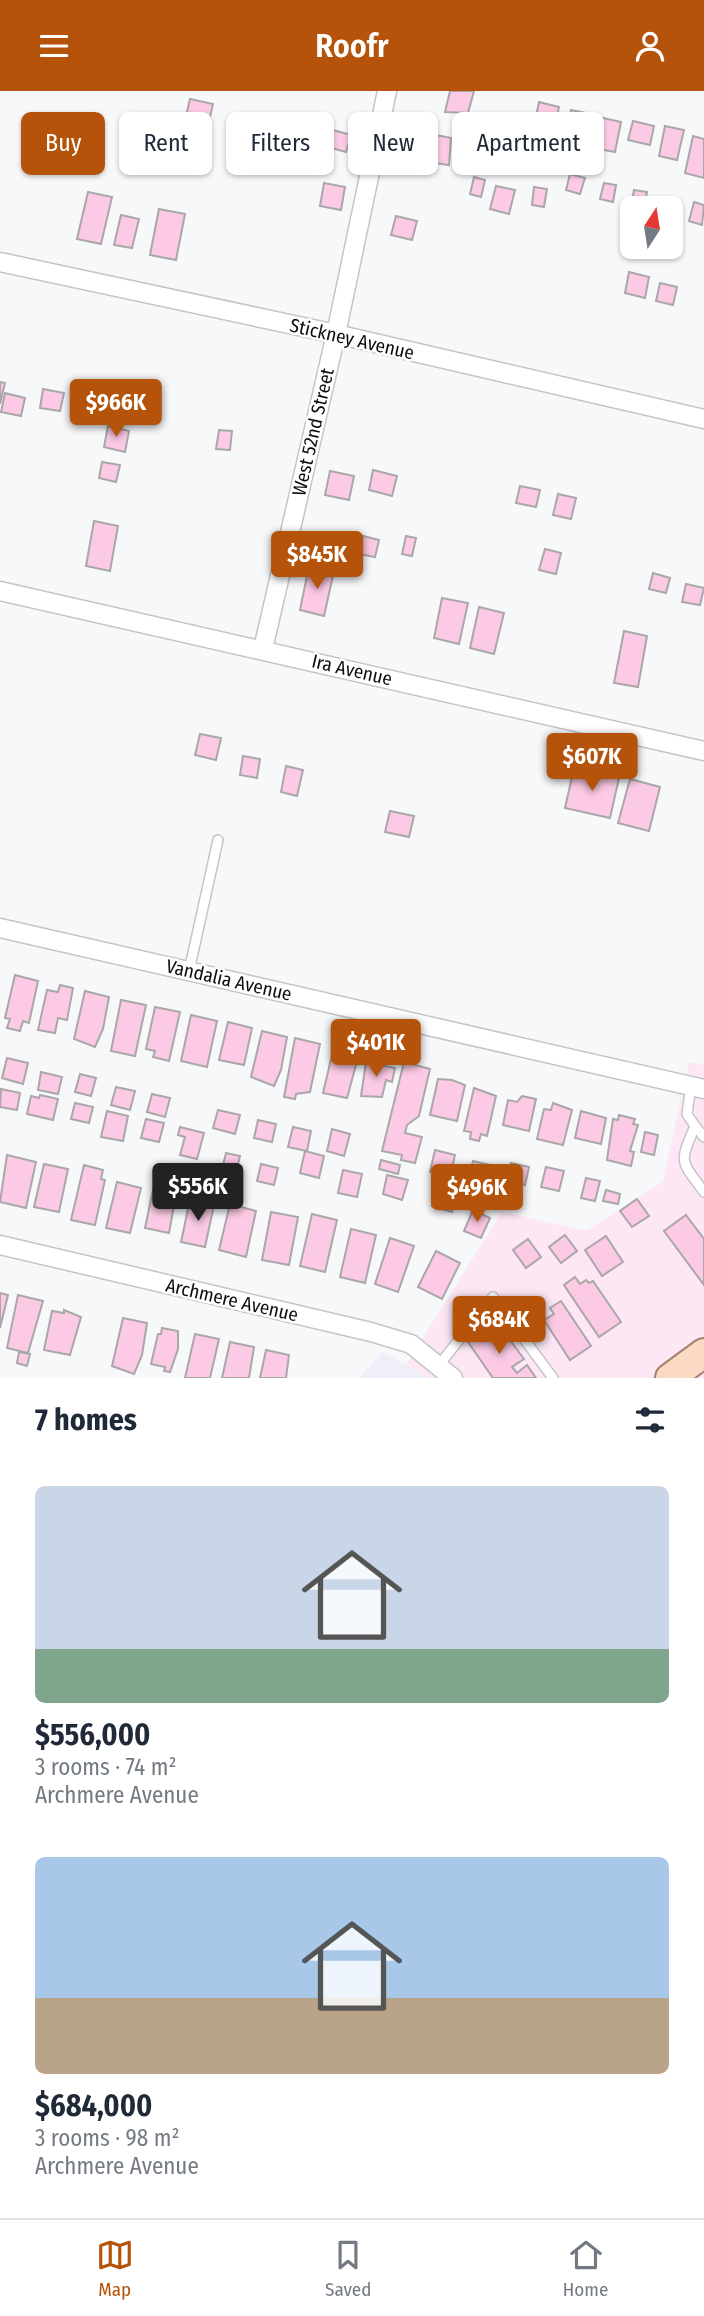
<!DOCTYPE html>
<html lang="en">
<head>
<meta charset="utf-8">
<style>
  :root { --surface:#fff; --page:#f6f6f7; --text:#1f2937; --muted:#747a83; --line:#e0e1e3; --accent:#b45309 }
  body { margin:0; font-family:"Fira Sans Condensed",sans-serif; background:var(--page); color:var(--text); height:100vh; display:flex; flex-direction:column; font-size:26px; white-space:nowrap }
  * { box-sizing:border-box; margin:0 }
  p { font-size:23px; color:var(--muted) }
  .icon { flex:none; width:38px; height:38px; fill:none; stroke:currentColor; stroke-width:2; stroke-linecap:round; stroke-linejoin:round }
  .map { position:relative; height:1287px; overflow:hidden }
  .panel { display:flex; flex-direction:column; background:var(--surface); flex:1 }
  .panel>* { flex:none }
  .banner { position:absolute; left:21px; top:21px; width:663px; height:63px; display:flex; gap:14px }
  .needle { width:46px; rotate:12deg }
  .controls { position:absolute; left:620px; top:105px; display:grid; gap:14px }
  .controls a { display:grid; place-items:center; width:63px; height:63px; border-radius:10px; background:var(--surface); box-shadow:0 2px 5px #0004; font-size:35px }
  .price { position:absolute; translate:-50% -60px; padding:0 16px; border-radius:7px; background:var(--accent); color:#fff; font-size:23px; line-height:46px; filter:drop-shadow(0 2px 4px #0008) }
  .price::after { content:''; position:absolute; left:50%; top:42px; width:21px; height:16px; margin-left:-10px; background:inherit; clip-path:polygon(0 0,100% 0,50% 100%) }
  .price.active { background:#222; color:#fff }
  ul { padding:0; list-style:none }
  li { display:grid; align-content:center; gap:14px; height:371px; padding:0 35px }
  li span { display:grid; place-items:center; height:217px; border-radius:10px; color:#555 }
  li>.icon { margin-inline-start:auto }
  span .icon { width:126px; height:126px; fill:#fffc; stroke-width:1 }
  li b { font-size:30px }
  h2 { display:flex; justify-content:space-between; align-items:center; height:84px; padding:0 35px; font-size:30px }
  .tag { padding:0 24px; border-radius:10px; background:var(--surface); box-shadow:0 2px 5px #0004; font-size:24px; line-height:63px }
  .tag.active { background:var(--accent); color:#fff }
  header { display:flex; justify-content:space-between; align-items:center; height:91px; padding:0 35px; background:var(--accent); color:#fff; font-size:32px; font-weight:600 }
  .dock { display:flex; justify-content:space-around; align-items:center; height:98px; border-top:2px solid var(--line); background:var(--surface); font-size:19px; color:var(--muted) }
  .dock a { display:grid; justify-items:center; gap:4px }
  .dock .active { color:var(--accent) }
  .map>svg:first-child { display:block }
  .commercial { fill:#fde7f5 }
  .built { fill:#eeeff9 }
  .building { fill:#fccae5; stroke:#aaa7a9; stroke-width:2 }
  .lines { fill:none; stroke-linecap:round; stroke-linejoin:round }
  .lane-casing { stroke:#c5c5c8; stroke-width:12 }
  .street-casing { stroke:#c5c5c8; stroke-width:21 }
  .primary-casing { stroke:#a5816c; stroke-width:32 }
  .lane { stroke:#fff; stroke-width:9 }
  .street { stroke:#fff; stroke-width:18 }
  .primary { stroke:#fad9c5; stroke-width:28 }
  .labels { text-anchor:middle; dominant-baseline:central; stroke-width:5; stroke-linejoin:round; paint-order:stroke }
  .street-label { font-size:19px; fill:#0d0d0e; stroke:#fff }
</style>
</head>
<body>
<header><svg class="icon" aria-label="menu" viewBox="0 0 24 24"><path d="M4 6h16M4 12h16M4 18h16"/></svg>Roofr<svg class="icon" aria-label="person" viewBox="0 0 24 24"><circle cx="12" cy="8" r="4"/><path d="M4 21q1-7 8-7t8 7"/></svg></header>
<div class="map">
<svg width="704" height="1287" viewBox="0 0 704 1287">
  <rect width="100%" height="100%" fill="#f7f8fa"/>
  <polygon class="commercial" points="689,971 704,974 704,1287 426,1287 406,1274 502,1121 587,1140 663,1090"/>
  <polygon class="built" points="383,1261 422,1283 426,1287 359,1287"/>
  <g class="building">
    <polygon points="450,0 474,0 468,22 445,21"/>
    <polygon points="190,8 213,13 209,30 186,25"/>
    <polygon points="539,11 559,16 549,63 529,59"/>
    <polygon points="571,19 591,23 585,53 565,49"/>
    <polygon points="599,26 621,31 615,61 593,57"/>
    <polygon points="42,30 60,35 55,54 37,49"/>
    <polygon points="633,30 654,35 650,54 628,49"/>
    <polygon points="469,34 488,38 480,70 461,66"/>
    <polygon points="665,35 684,39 677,69 659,65"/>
    <polygon points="76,38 100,42 96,62 73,58"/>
    <polygon points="329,38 351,44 346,61 324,55"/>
    <polygon points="499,41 523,47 514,81 490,75"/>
    <polygon points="436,44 451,47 449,74 427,71 431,50 435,51"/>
    <polygon points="693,45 704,48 704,87 685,82"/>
    <polygon points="570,83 585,87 580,103 566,99"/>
    <polygon points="474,86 485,89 481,106 470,103"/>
    <polygon points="324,92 345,96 341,119 320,115"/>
    <polygon points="604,92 616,94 613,111 600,108"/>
    <polygon points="496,95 515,99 509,123 490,118"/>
    <polygon points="534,96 547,98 544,116 532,114"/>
    <polygon points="634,99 647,101 644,117 631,115"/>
    <polygon points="88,101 112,106 101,153 77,148"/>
    <polygon points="694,111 704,114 702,134 689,130"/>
    <polygon points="159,118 185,123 176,169 150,164"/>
    <polygon points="121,124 139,128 132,157 114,154"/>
    <polygon points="396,125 417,130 412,149 391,144"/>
    <polygon points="629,181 649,186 645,207 625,202"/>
    <polygon points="660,192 677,196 673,214 656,210"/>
    <polygon points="0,291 5,292 0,313"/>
    <polygon points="43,298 64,302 60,320 40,317"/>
    <polygon points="5,302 25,307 21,325 1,321"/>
    <polygon points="77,307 96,311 91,331 72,327"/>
    <polygon points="108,335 129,340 125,361 104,356"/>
    <polygon points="219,339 232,340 230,359 216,358"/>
    <polygon points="102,371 120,374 116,391 99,387"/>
    <polygon points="373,379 397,385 392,405 369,399"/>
    <polygon points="330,380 354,385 349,409 325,404"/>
    <polygon points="520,395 540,399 536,416 516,412"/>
    <polygon points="558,403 576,407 571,428 553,424"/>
    <polygon points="94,430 118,435 110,480 86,475"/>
    <polygon points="363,445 379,449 375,466 359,463"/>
    <polygon points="406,445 416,447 412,465 402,463"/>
    <polygon points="545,458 561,462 556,483 539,479"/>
    <polygon points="309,475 334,480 324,525 300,519"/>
    <polygon points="653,482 670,487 666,502 649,498"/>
    <polygon points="686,493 704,497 700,514 682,511"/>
    <polygon points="442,507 468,512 459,553 434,547"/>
    <polygon points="479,516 504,522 494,563 470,557"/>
    <polygon points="624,540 647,545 638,596 614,592"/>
    <polygon points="200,643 221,647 216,669 195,664"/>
    <polygon points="243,665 260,668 257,687 240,684"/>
    <polygon points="286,675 303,679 297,705 281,701"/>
    <polygon points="574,677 619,687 610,727 565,717"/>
    <polygon points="630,688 660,696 649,740 618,732"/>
    <polygon points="390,720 414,725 409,746 385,741"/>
    <polygon points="15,884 38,890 29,932 23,930 20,940 7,937 10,928 5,927"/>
    <polygon points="60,894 73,897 67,929 58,927 55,942 38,939 47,899 58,901"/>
    <polygon points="85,900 109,906 103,938 95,956 74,948"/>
    <polygon points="121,909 146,914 135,965 111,960"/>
    <polygon points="155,916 180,921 169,970 153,966 155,960 146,958"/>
    <polygon points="191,924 217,930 207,976 181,970"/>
    <polygon points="228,931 252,937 244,974 219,969"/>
    <polygon points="262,940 287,946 281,979 274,995 251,986"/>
    <polygon points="295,947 320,953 310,1001 296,1003 295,1008 284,1006"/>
    <polygon points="343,960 348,965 349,961 359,963 347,1007 323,1002 332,964 341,966"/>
    <polygon points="7,967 28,972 23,993 2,987"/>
    <polygon points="366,971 395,977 392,991 386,989 382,1006 361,1005"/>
    <polygon points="404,971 430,978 419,1025 407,1034 405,1042 422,1046 415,1072 401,1069 402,1064 382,1060"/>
    <polygon points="41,981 62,986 58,1003 38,999"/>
    <polygon points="80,983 96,987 91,1005 75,1001"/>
    <polygon points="438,988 452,989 465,994 457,1030 430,1024"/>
    <polygon points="116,996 135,1000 130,1019 111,1014"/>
    <polygon points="474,997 496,1005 487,1045 481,1043 479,1050 470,1048 471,1041 464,1040"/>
    <polygon points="1,998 20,1002 17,1019 0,1016"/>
    <polygon points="152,1003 170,1007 165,1026 147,1021"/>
    <polygon points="40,1004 58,1008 53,1029 27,1023 31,1005 39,1007"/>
    <polygon points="522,1005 536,1008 529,1040 503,1034 508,1009 517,1011"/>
    <polygon points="75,1012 93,1016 89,1032 71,1028"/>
    <polygon points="553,1012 572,1019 563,1054 537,1048 544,1018 551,1019"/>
    <polygon points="218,1019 240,1024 235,1043 213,1037"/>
    <polygon points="107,1020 128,1025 123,1050 101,1046"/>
    <polygon points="581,1020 606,1027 601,1053 575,1047"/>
    <polygon points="619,1024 635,1028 633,1033 638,1034 630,1060 634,1061 631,1075 607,1069 613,1028 618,1029"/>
    <polygon points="146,1028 164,1032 159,1051 141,1047"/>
    <polygon points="258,1029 276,1033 272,1051 254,1047"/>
    <polygon points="180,1036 204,1042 197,1068 180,1064 185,1046 178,1044"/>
    <polygon points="293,1036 311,1040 307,1060 288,1056"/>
    <polygon points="332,1038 350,1043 344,1065 327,1060"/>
    <polygon points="645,1041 658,1044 654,1064 641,1061"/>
    <polygon points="435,1059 455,1064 450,1086 430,1081"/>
    <polygon points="305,1060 324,1065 319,1087 300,1082"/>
    <polygon points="226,1062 240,1065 235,1085 221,1082"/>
    <polygon points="7,1064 36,1071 26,1117 0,1111"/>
    <polygon points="381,1069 400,1074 398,1083 379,1078"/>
    <polygon points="473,1070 490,1074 485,1093 469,1089"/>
    <polygon points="511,1072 529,1076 525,1094 506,1090"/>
    <polygon points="44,1073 68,1078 59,1121 34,1116"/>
    <polygon points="261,1073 278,1077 274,1094 257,1090"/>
    <polygon points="84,1074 103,1079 101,1088 105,1089 95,1134 71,1129"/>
    <polygon points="546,1076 564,1080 559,1100 541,1096"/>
    <polygon points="343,1079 362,1083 357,1106 338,1102"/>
    <polygon points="387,1084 408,1089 402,1109 383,1103"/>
    <polygon points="586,1087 600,1090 595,1110 581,1107"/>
    <polygon points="117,1091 141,1097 130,1142 106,1137"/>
    <polygon points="439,1096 458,1102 452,1121 432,1115"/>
    <polygon points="153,1099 176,1103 169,1142 145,1137"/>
    <polygon points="606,1099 620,1103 618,1113 603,1110"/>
    <polygon points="637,1108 649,1125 632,1136 620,1120"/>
    <polygon points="190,1109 214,1114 205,1156 181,1151"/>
    <polygon points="230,1113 256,1120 246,1166 219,1159"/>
    <polygon points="473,1119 490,1127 481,1147 464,1140"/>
    <polygon points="271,1121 298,1126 289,1174 262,1169"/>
    <polygon points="312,1123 337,1129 325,1181 300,1175"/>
    <polygon points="686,1124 704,1148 704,1194 664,1140"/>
    <polygon points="351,1138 376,1144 365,1192 340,1186"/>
    <polygon points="565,1144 577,1160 561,1172 549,1156"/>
    <polygon points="606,1145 623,1171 602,1185 585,1159"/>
    <polygon points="390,1147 414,1155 398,1201 375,1193"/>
    <polygon points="528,1148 541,1166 526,1177 513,1159"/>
    <polygon points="436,1160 460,1172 442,1208 418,1196"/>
    <polygon points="575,1186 580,1193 586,1189 589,1192 593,1190 621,1231 599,1246 564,1194"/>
    <polygon points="0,1202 8,1204 0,1237"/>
    <polygon points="18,1204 43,1210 28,1262 7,1257"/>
    <polygon points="561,1210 591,1255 570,1269 544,1229 554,1223 550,1217"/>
    <polygon points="64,1219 81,1226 70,1264 44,1259 52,1220 64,1222"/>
    <polygon points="123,1227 147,1232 142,1264 134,1283 112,1275"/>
    <polygon points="489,1236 496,1246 504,1241 524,1268 512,1276 517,1282 527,1274 536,1287 493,1287 468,1251"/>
    <polygon points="162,1237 178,1240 178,1258 170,1281 164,1280 165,1276 151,1273 158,1243 161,1243"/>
    <polygon points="195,1243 219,1248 210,1287 185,1287"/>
    <polygon points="230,1251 254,1256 249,1287 222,1287"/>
    <polygon points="266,1259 289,1264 286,1287 260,1287"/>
    <polygon points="19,1261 30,1263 27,1275 17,1272"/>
  </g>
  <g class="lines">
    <g class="lane-casing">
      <g id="lane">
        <polyline points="189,880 218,749"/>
        <path d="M691 995 687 1023 695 1035C679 1073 680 1068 704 1101"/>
        <polyline points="695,1035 704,1046"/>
        <polyline points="439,1274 493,1206 553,1287"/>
      </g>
    </g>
    <g class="street-casing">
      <g id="street">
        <polyline points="0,171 336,243 704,328"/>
        <polyline points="0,500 704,660"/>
        <polyline points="263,558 336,243 387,0"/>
        <polyline points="0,837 704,998"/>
        <polyline points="0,1154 371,1241 411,1253 453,1287"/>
      </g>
    </g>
    <g class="primary-casing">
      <polyline id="primary" points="670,1287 704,1262"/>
    </g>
    <use href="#lane" class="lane"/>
    <use href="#street" class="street"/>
    <use href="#primary" class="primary"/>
  </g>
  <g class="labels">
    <g class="street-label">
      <text transform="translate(352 248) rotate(13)">Stickney Avenue</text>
      <text transform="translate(313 341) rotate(-77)">West 52nd Street</text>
      <text transform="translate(352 579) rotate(13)">Ira Avenue</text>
      <text transform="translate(229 889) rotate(13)">Vandalia Avenue</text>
      <text transform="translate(232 1209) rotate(13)">Archmere Avenue</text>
    </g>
  </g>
</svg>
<div class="controls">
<a><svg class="needle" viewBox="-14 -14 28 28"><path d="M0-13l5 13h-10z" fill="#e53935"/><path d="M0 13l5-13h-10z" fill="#747a83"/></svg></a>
</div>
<b class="price" style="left:116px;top:348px">$966K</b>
<b class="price" style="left:317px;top:500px">$845K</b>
<b class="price" style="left:592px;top:702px">$607K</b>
<b class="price" style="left:376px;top:988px">$401K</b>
<b class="price active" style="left:198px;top:1132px">$556K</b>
<b class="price" style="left:477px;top:1133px">$496K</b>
<b class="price" style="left:499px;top:1265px">$684K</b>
<div class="banner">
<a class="tag active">Buy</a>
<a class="tag">Rent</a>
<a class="tag">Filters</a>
<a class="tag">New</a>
<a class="tag">Apartment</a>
</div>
</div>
<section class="panel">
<h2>7 homes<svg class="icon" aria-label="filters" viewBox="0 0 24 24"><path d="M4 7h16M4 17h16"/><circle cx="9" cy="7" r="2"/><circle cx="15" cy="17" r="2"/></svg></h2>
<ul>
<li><span style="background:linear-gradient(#c9d6e8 75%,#7fa58c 0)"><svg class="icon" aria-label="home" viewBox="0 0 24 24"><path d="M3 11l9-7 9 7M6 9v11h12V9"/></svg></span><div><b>$556,000</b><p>3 rooms · 74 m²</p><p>Archmere Avenue</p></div></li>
<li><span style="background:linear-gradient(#a9c7e8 65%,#b9a48a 0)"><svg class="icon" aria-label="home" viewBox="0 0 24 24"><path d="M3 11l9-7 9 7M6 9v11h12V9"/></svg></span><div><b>$684,000</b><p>3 rooms · 98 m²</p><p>Archmere Avenue</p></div></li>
</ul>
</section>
<nav class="dock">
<a class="active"><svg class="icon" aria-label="map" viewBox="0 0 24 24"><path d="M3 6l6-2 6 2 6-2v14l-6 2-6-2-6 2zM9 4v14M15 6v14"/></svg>Map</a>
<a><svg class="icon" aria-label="saved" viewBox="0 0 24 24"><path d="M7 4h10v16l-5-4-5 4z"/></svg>Saved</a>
<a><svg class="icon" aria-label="home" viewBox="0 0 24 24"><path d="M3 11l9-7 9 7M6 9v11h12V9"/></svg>Home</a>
</nav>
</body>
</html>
